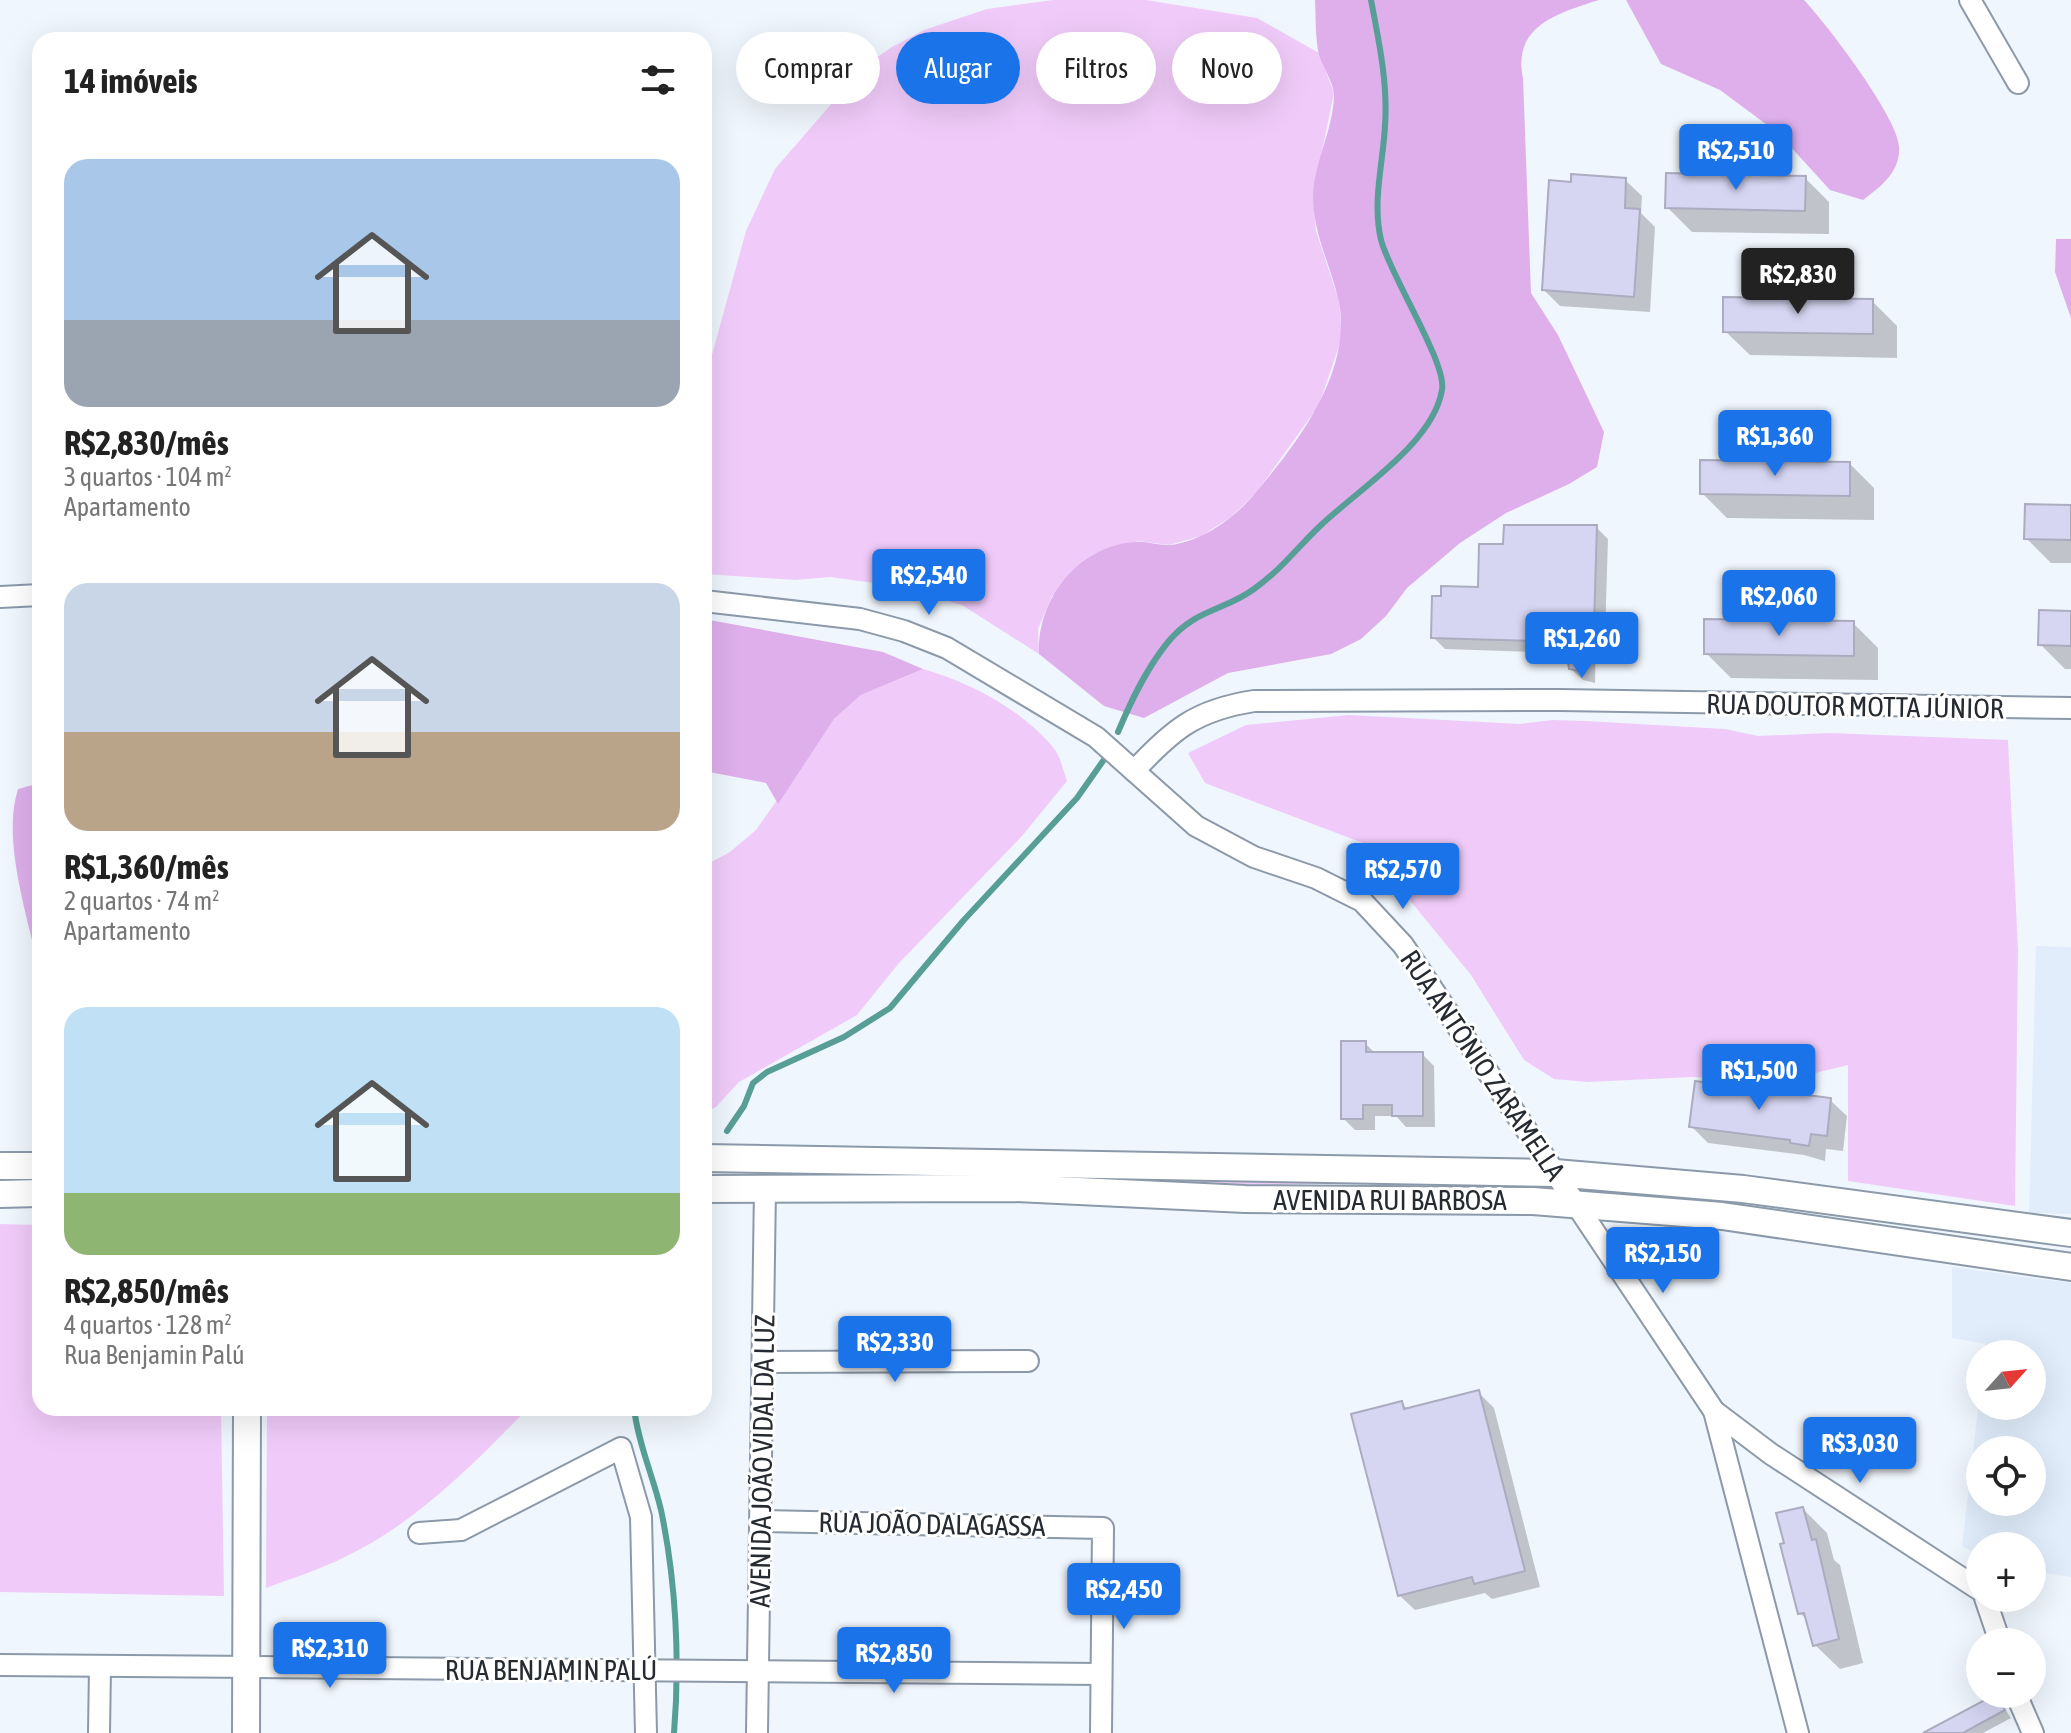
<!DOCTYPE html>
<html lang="pt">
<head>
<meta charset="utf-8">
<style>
  :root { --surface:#fff; --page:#f6f6f6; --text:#222; --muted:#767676; --accent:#1a73e8 }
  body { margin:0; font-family:"Asap Condensed",sans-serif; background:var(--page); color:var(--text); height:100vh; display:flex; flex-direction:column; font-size:30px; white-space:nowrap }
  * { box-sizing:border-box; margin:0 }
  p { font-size:26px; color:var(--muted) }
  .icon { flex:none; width:44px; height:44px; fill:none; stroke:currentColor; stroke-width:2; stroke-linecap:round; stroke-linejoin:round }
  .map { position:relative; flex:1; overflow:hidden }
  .side { position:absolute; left:32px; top:32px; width:680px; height:1384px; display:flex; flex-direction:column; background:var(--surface); border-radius:24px; box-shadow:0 8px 32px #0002 }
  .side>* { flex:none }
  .hud { position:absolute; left:736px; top:32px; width:760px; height:72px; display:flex; gap:16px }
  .needle { width:52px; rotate:63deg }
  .tools { position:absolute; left:1966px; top:1340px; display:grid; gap:16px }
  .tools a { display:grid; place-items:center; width:80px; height:80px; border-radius:50%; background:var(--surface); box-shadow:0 8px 32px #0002; font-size:40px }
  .price { position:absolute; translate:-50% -68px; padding:0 18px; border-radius:8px; background:var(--accent); color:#fff; font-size:26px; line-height:52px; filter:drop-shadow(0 2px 4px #0008) }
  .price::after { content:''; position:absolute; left:50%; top:48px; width:24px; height:18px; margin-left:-12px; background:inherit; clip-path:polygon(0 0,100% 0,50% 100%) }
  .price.on { background:#222; color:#fff }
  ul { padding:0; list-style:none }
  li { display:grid; align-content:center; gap:16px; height:424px; padding:0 32px }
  li span { display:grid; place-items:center; height:248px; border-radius:24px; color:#555 }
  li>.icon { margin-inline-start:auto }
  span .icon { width:144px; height:144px; fill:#fffc; stroke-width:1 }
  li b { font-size:34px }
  h2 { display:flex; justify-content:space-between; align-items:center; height:96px; padding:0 32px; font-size:34px }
  .tag { padding:0 28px; border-radius:36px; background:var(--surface); box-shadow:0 8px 32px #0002; font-size:28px; line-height:72px }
  .tag.on { background:var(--accent); color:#fff }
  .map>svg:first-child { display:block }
  .built { fill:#e1edfb; fill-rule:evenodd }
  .green { fill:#f0cbf9 }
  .forest { fill:#deafeb }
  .shadow { fill:#0003 }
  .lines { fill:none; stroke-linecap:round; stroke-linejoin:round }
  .stream { stroke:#569e96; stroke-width:6 }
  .building { fill:#d6d6f3; stroke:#abacbf; stroke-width:2 }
  .minor-casing { stroke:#8b99a9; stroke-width:24 }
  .major-casing { stroke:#8b99a9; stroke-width:30 }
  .minor { stroke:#fff; stroke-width:20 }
  .major { stroke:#fff; stroke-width:26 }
  .labels { text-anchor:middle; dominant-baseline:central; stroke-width:6; stroke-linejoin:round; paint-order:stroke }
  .street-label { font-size:28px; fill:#262b32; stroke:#fff }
</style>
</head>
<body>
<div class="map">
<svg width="2071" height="1733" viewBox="0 0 2071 1733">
  <rect width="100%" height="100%" fill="#f0f6fd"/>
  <g class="built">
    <polygon points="2036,946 2071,947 2071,1214 2029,1213"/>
    <path d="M1952 1267 2071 1283V1577L2032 1571V1546H1980V1556L1962 1546 1980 1392V1406H2032V1354H1984L1985 1344 1952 1338ZM1980 1450H2032V1502H1980Z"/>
  </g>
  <g class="green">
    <polygon points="1053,0 1146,0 1257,18 1319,53 1334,93 1313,195 1316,231 1339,301 1342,337 1319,405 1256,493 1231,517 1201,536 1169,545 1137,541 1052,596 1038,629 1039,654 962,605 896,586 830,577 795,580 704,574 704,384 746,231 775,169 864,66 892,47 924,30 987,9"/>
    <path d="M923 669C970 682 1020 709 1052 746 1060 754 1063 770 1067 781L1022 836 899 963 857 1015 739 1082 716 1107 704 1113V866L730 852 756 830 834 719 861 695Z"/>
    <polygon points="1349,715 1520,724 1552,720 1586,721 1725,729 1758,736 1830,733 2008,740 2018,950 2015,1206 1848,1181 1848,1065 1795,1078 1762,1080 1692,1077 1588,1082 1554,1079 1524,1060 1471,975 1363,843 1205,783 1188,753 1246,725"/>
    <polygon points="1086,1174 1190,1174 1339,1183 1222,1187 1085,1181"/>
    <polygon points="0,1224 40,1225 40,1408 221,1408 224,1596 0,1592"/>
    <path d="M267 1408H528C475 1463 417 1522 347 1556 321 1569 293 1578 266 1588Z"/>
  </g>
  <g class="forest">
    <path d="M1315 0H1599C1558 13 1512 26 1523 78L1531 293 1558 335 1604 432 1597 467 1569 484 1506 513 1460 543 1407 588 1386 616 1361 639 1331 654 1228 673 1144 718 1104 706 1039 654C1037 599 1078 546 1135 542 1147 541 1159 546 1171 545 1205 540 1236 517 1257 491 1299 441 1352 371 1339 302 1331 266 1313 234 1313 196 1314 162 1334 128 1334 94 1333 82 1323 67 1319 55 1315 37 1316 18 1315 0Z"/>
    <path d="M1626 0H1804C1826 23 1897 116 1899 146 1901 172 1880 187 1863 200L1830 190 1778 133 1720 90 1661 64Z"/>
    <polygon points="2056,239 2071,239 2071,318 2055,272"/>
    <polygon points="704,619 883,652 923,669 861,695 834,719 778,804 766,783 704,771"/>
    <path d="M40 783V976C30 921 1 843 18 789Z"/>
  </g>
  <g class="shadow">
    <polygon points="1805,178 1829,202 1829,234 1692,232 1667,207"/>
    <polygon points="1625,180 1642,196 1641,213 1655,227 1650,312 1560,306 1544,290 1573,184"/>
    <polygon points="1872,301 1897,326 1897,358 1750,355 1725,331"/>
    <polygon points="1850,464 1874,488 1874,520 1727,518 1702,493"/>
    <polygon points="2071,507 2071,563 2051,563 2026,538"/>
    <polygon points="1596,527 1608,539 1605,635 1596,635 1595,683 1583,680 1570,668 1568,653 1445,649 1433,637 1480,589 1505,546"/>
    <polygon points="2071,613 2071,669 2065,669 2040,644"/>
    <polygon points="1853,623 1878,648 1878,680 1731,678 1706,653"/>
    <polygon points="1365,1043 1376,1054 1422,1054 1434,1066 1435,1127 1406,1127 1396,1116 1375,1116 1375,1130 1355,1130 1343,1118"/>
    <polygon points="1830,1100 1847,1116 1843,1151 1826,1149 1825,1161 1804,1155 1708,1143 1691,1126"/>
    <polygon points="1478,1392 1494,1408 1540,1587 1492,1599 1485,1593 1415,1610 1399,1595 1402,1403 1408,1410"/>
    <polygon points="1803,1509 1827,1533 1834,1560 1840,1565 1863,1663 1840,1669 1815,1645 1809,1622 1800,1613 1787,1545"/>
    <polygon points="1996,1696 2011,1718 1983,1733 1941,1733"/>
  </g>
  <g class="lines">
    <g class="stream">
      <path d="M1118 732C1131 701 1146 669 1168 642 1195 609 1224 611 1254 589 1283 568 1295 550 1319 527 1357 490 1433 444 1442 390 1447 363 1390 275 1381 240 1372 201 1383 164 1385 126 1388 83 1379 42 1371 0"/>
      <polyline points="727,1131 744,1106 753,1083 767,1072 844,1037 890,1008 963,921 1077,798 1103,761"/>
      <path d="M634 1408C638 1443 653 1476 661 1510 676 1581 680 1661 674 1733"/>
    </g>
  </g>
  <g class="building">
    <polygon points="1666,173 1806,176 1805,211 1665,208"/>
    <polygon points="1571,174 1626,178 1625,208 1640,209 1634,297 1542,290 1549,180 1571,182"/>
    <polygon points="1723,297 1873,299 1873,334 1723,332"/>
    <polygon points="1700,460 1850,462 1850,496 1700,494"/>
    <polygon points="2025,504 2071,505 2071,540 2024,539"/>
    <polygon points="1504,525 1597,525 1594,624 1585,624 1584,672 1569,669 1565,642 1431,638 1432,596 1441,596 1441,586 1478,587 1479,544 1503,544"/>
    <polygon points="2039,610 2071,611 2071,646 2038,645"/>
    <polygon points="1704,619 1854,621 1854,656 1704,654"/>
    <polygon points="1341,1041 1366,1041 1366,1052 1423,1052 1423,1116 1392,1116 1392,1105 1363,1105 1363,1119 1341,1119"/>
    <polygon points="1695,1081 1831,1098 1827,1136 1811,1134 1809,1146 1790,1143 1790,1140 1689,1127"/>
    <polygon points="1479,1390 1525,1571 1474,1584 1472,1577 1398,1596 1351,1414 1402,1401 1404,1409"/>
    <polygon points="1803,1507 1812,1540 1816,1539 1839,1639 1813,1646 1804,1613 1798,1614 1780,1544 1784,1543 1776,1513"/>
    <polygon points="1996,1694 2005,1710 1963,1733 1923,1733"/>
  </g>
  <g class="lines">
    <g class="minor-casing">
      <g id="minor">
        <polyline points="1970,0 2018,83"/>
        <polyline points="0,597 40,595"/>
        <polyline points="704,601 860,619 904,631 947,648 1096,737 1196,826 1254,857 1316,878 1362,901 1403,945 1714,1411 1771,1454 1980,1590"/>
        <path d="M1134 771C1173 729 1196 710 1254 701L1560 700 2071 708"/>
        <polyline points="763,1362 1028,1361"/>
        <polyline points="1714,1411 1798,1733"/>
        <polyline points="761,1521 1103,1528 1101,1733"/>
        <polyline points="419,1533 461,1530 621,1448 641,1517 646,1733"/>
        <polyline points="1985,1598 2000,1642"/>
        <polyline points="0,1665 1101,1674"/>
        <polyline points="2016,1694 2033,1733"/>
        <polyline points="99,1733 100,1666"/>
        <polyline points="757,1733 765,1188"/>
      </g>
    </g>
    <g class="major-casing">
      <g id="major">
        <polyline points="704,1158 1555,1173 1743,1189 2071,1233"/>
        <polyline points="0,1166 40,1166"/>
        <polyline points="704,1189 1014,1188 1245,1199 1533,1201 1722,1216 2071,1267"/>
        <polyline points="0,1194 40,1193"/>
        <polyline points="246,1733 247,1408"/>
      </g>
    </g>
    <use href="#minor" class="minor"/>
    <use href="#major" class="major"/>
  </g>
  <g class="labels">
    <g class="street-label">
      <text transform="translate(1855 706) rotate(1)">RUA DOUTOR MOTTA JÚNIOR</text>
      <text transform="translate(1483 1065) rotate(56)">RUA ANTÔNIO ZARAMELLA</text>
      <text x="1390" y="1200">AVENIDA RUI BARBOSA</text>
      <text transform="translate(762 1461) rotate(-89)">AVENIDA JOÃO VIDAL DA LUZ</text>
      <text transform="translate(932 1524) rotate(1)">RUA JOÃO DALAGASSA</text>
      <text x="551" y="1670">RUA BENJAMIN PALÚ</text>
    </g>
  </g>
</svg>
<div class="tools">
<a><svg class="needle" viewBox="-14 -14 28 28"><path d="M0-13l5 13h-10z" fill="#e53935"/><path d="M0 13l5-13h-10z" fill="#767676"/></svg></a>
<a><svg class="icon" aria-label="locate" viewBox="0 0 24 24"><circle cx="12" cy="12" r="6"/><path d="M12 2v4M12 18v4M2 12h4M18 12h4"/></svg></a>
<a>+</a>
<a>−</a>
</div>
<b class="price" style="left:1736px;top:192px">R$2,510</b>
<b class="price on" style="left:1798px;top:316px">R$2,830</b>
<b class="price" style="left:1775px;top:478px">R$1,360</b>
<b class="price" style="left:929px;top:617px">R$2,540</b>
<b class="price" style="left:1779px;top:638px">R$2,060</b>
<b class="price" style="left:1582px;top:680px">R$1,260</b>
<b class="price" style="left:1403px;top:911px">R$2,570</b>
<b class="price" style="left:1759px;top:1112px">R$1,500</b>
<b class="price" style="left:1663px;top:1295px">R$2,150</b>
<b class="price" style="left:895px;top:1384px">R$2,330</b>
<b class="price" style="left:1860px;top:1485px">R$3,030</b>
<b class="price" style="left:1124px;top:1631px">R$2,450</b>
<b class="price" style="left:330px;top:1690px">R$2,310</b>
<b class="price" style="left:894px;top:1695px">R$2,850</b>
<div class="hud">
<a class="tag">Comprar</a>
<a class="tag on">Alugar</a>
<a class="tag">Filtros</a>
<a class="tag">Novo</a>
</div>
<section class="side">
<h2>14 imóveis<svg class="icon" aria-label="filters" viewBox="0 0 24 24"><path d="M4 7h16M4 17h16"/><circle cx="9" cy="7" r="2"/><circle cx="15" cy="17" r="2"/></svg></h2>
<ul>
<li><span style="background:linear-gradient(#a9c7e8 65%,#9aa5b1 0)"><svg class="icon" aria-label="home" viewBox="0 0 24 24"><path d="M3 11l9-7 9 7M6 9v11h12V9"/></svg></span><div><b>R$2,830/mês</b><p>3 quartos · 104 m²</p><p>Apartamento</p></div></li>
<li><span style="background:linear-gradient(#c9d6e8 60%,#b9a48a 0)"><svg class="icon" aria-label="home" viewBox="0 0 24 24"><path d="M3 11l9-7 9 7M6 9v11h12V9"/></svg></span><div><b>R$1,360/mês</b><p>2 quartos · 74 m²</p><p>Apartamento</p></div></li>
<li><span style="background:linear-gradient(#bfe0f5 75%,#8fb573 0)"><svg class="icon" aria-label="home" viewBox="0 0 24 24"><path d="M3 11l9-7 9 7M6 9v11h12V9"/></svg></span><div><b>R$2,850/mês</b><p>4 quartos · 128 m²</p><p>Rua Benjamin Palú</p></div></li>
</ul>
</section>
</div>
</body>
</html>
